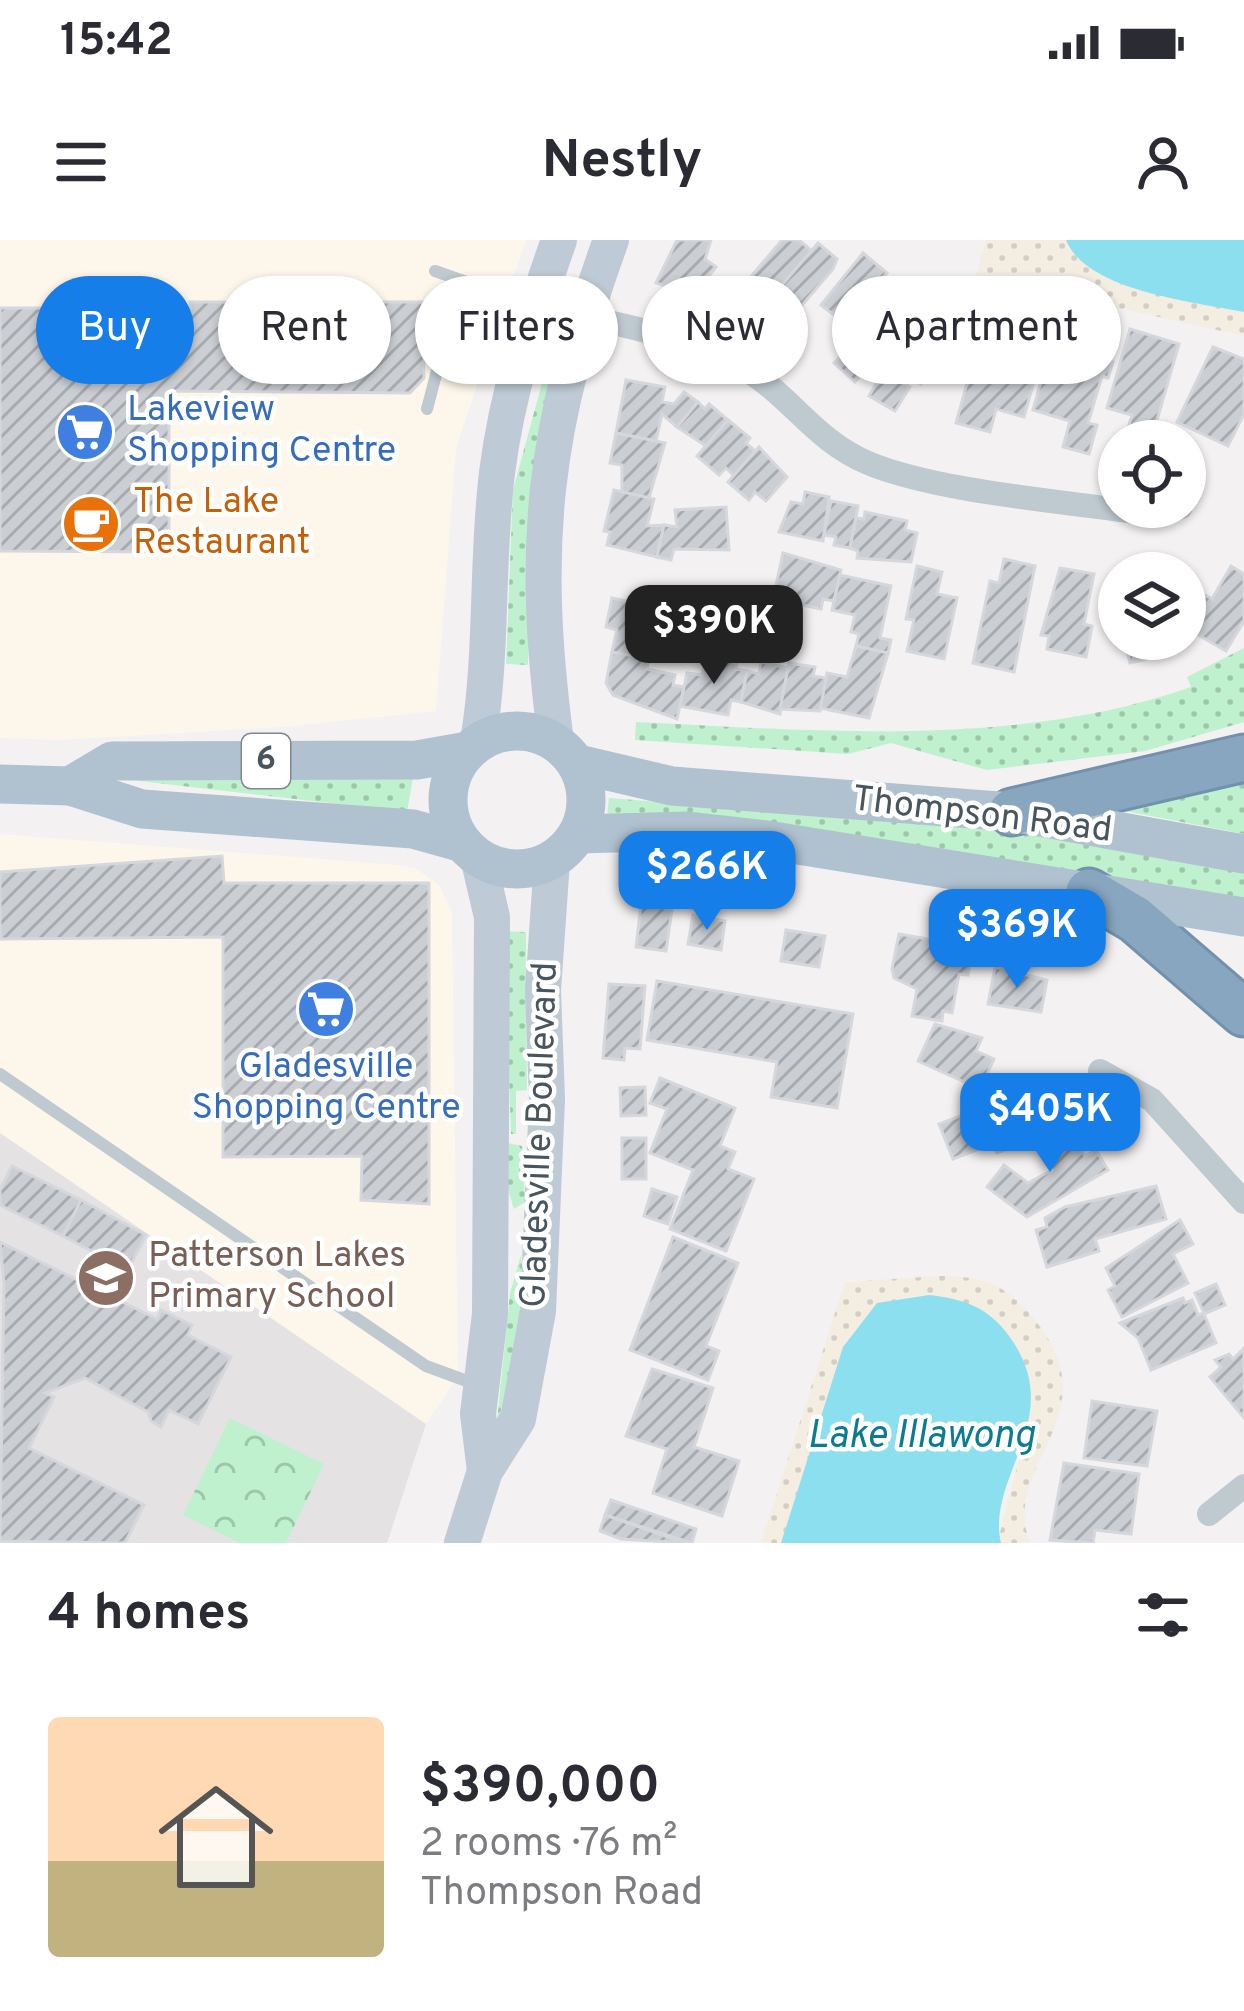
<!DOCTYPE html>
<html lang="en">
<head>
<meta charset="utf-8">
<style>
  :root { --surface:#fff; --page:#f2f2f3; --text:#2b2b33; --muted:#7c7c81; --accent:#167ee8 }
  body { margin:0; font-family:Overpass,sans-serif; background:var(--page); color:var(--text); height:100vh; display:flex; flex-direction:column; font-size:45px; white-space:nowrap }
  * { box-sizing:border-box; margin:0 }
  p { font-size:39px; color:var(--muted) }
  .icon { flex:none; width:66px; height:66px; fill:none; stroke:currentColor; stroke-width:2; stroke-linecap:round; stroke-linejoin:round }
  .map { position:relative; height:1303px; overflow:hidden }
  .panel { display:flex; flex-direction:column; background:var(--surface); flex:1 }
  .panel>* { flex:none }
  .hud { position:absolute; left:36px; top:36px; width:1173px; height:108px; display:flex; gap:24px }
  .buttons { position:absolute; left:1098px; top:180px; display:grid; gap:24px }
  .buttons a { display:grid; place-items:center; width:108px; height:108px; border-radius:50%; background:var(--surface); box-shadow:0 3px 9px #0004; font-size:60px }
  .price { position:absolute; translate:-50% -102px; padding:0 27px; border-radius:24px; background:var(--accent); color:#fff; font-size:39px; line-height:78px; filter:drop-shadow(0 3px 6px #0008) }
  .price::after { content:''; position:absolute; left:50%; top:72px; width:36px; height:27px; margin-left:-18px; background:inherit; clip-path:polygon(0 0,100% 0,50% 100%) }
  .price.selected { background:#222; color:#fff }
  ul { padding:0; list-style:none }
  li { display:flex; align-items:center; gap:36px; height:300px; padding:0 48px }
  li span { display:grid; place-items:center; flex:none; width:336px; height:240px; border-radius:12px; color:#555 }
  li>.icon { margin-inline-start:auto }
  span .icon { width:144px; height:144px; fill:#fffc; stroke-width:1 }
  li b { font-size:51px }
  h2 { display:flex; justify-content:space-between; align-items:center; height:144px; padding:0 48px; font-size:51px }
  .pill { padding:0 42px; border-radius:54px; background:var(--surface); box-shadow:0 3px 9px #0004; font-size:42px; line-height:108px }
  .pill.selected { background:var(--accent); color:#fff }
  .status { display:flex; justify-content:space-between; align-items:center; height:84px; padding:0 60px; background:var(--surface); direction:ltr }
  .status svg { height:33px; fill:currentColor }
  header { display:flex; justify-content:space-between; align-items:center; height:156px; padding:0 48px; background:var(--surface); font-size:54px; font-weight:700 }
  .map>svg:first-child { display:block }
  .commercial { fill:#fdf7eb }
  .education { fill:#e4e2e3 }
  .grass { fill:url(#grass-dots) }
  .forest { fill:url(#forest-crowns) }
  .sand { fill:url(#sand-dots) }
  .water { fill:#8cdfee }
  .building { fill:url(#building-hatch); stroke:#d5d7dc; stroke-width:3 }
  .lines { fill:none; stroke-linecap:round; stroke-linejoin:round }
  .highway-casing { stroke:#7391ac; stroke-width:51 }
  .lane { stroke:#bec9d0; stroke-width:12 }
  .street { stroke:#bec9d0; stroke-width:24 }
  .secondary { stroke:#becad5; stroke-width:36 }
  .primary { stroke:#b0c2d0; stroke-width:39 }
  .highway { stroke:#88a6c0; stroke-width:45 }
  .labels { text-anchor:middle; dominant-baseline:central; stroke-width:9; stroke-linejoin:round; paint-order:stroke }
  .shield { fill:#fff; stroke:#7f888f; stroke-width:3 }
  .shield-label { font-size:33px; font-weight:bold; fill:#48555f }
  .shop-label { font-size:36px; fill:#366cbe; stroke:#fff; text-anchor:start }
  .food-label { font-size:36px; fill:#c56008; stroke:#fff; text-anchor:start }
  .street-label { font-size:36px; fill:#48555f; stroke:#fff }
  .education-label { font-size:36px; fill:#785e54; stroke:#fff; text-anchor:start }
  .water-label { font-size:39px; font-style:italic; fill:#0b7c90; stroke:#fff }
</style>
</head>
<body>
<div class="status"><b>15:42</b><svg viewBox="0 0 49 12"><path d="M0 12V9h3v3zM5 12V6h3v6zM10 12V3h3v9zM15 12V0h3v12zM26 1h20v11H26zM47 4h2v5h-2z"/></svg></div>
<header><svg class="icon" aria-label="menu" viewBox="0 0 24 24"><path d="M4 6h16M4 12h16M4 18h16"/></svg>Nestly<svg class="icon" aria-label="person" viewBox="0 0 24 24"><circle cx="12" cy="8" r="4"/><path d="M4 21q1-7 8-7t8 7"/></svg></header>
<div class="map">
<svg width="1244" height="1303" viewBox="0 0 1244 1303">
  <defs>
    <pattern id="grass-dots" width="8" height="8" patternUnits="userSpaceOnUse" patternTransform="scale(3)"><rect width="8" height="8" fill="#bff1cf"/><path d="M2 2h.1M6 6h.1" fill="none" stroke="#9dc6ab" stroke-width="1.8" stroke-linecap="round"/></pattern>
    <pattern id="forest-crowns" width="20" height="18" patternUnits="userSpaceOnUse" patternTransform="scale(3)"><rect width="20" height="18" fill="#bff1cf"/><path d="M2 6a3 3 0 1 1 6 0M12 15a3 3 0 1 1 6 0" fill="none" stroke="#9dc6ab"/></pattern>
    <pattern id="sand-dots" width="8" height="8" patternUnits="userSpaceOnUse" patternTransform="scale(3)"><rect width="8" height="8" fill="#f4ede2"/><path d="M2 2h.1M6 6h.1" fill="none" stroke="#d3cdc4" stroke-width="1.8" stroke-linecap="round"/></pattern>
    <pattern id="building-hatch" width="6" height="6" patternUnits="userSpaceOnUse" patternTransform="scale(3)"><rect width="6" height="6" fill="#cbced3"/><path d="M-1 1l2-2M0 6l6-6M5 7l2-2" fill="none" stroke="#a7aaae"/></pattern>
  </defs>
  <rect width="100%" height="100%" fill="#f3f1f1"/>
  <g class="commercial">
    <polygon points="0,0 526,0 456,208 436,471 283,487 60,500 0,498"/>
    <polygon points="0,594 398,625 415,628 439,645 452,673 458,1137 426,1184 0,893"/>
  </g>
  <polygon class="education" points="0,893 426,1184 387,1303 0,1303"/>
  <g class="grass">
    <polygon points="551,110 557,120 530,305 528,425 506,424 513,250"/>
    <path d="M1244 408V482L1145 511 987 530 891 503 848 514 635 500 636 482C817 491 1019 508 1191 447L1187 437Z"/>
    <polygon points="1244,529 1244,594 1125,571 1129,561"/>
    <polygon points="413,537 407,572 122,539"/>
    <polygon points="609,558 987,588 1244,628 1244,659 607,577"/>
    <polygon points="504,691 526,692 527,850 516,851 516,894 511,894"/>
    <polygon points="508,903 522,906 525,962 514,969 506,943"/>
    <polygon points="521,1015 526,1069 496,1192 510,1053"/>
  </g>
  <polygon class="forest" points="230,1178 324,1224 286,1303 240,1303 183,1275"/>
  <g class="sand">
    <polygon points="986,0 1066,0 1069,8 1116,42 1244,72 1244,96 976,36"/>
    <path d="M939 1036C983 1036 1006 1044 1034 1079 1114 1176 999 1223 1030 1303H1001L999 1296 1024 1201 929 1055C885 1057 867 1070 843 1108L781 1303H761L845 1042Z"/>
  </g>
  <g class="water">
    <path d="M1066 0H1244V72C1195 62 1086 51 1066 0Z"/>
    <path d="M929 1055C964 1059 988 1067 1009 1096 1069 1177 985 1236 1001 1303H781L843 1107 877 1063Z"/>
  </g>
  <g class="building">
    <polygon points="677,0 711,0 705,19 716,27 705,41 698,38 692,56 656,43"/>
    <polygon points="782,0 799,0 812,11 758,73 736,54"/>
    <polygon points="818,3 837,19 833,29 786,84 764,66"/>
    <polygon points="863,13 887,33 870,54 886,74 866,100 821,65"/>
    <polygon points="190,62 423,62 424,138 410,153 176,151 169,154 169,312 0,311 0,68 175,68 175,82 190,82"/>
    <polygon points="986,75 1021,85 1018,95 1045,102 1024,177 996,169 990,192 956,183"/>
    <polygon points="1130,89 1179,104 1151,201 1124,201 1132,175 1107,168"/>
    <polygon points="906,93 939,114 921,144 909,136 905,144 910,147 895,171 869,156"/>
    <polygon points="856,100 876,119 855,142 834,123"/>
    <polygon points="1213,107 1244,119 1244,174 1228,206 1177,182"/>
    <polygon points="1098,117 1113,122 1108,138 1102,136 1088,183 1097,185 1089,214 1063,207 1070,181 1033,170 1047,120 1094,133"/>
    <polygon points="626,140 665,147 662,162 674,164 684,152 698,162 677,187 662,174 656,201 616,193"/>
    <polygon points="698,162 705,169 709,164 728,180 706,206 677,187"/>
    <polygon points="728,180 750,198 746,203 755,211 734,236 726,228 719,235 697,216"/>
    <polygon points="616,193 665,203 649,258 622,252 622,225 610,223"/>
    <polygon points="759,207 787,237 766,261 755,252 749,260 728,242"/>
    <polygon points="614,250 654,259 647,286 664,285 657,317 607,305 610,292 604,291"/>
    <polygon points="805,252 829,257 823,301 779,292 791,262 803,264"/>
    <polygon points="831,261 858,266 850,308 834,305 836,297 824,295"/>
    <polygon points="726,267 729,310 674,309 671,320 657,317 664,285 677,287 675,270"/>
    <polygon points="865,272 907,281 905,290 917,293 911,322 857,318 858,311 850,308 856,278 864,279"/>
    <polygon points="783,313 841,330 834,361 823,359 821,369 773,359"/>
    <polygon points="1004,319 1035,326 1014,432 973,423 990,341 999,343"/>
    <polygon points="917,326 942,332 937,354 957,358 944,419 907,411 914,380 906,379"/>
    <polygon points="1231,326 1244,334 1244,381 1226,411 1193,392 1198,384 1185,377 1185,357 1191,347 1212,359"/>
    <polygon points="1060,328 1094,334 1084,384 1092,386 1086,417 1047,409 1049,396 1041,395"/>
    <polygon points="840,335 891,346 880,398 891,400 888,413 856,406 859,394 851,392 855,375 832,370"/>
    <polygon points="612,358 673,371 667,402 654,400 643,418 612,412 617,390 606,387"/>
    <polygon points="1124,399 1160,399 1164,415 1130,423"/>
    <polygon points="856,406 888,413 869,478 820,468 827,433 847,437"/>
    <polygon points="612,412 649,419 647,429 675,435 673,445 684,447 677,479 613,455 606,443"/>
    <polygon points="706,417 737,423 736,429 747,431 741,462 731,460 728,475 680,466 687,433 702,435"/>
    <polygon points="761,422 788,428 780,474 741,462 747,431 759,434"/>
    <polygon points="789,423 815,427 813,436 826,438 820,471 780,469"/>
    <polygon points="222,616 224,643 429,643 429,964 361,960 362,916 223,917 223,697 0,699 0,632"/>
    <polygon points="641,665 672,669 666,711 636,707"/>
    <polygon points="693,675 725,681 721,710 688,704"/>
    <polygon points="786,690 825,696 819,727 781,721"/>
    <polygon points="899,694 973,707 968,735 959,734 952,773 943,771 942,781 912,776 917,749 894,738 892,729"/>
    <polygon points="995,727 1047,740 1041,772 988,764"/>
    <polygon points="657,741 853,774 837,868 771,857 777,822 647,800"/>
    <polygon points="609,744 645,746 640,809 625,808 624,820 603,818"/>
    <polygon points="935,784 982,798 976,811 994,819 980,849 918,821"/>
    <polygon points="660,838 735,868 720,906 735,912 728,929 754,939 726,1011 670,989 693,930 650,913 667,869 650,863"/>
    <polygon points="645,847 646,875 621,876 620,848"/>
    <polygon points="1022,864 1036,898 997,913 992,904 953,919 939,884 984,867 988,877"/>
    <polygon points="1068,887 1085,916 1096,910 1108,930 1027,977 987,947 1004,925 1028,943 1052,930 1038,905"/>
    <rect x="622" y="898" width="24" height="41"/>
    <polygon points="12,926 81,960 63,996 0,965 0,950"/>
    <polygon points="1156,946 1166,979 1095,999 1099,1011 1047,1027 1036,990 1047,987 1045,978 1065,967"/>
    <polygon points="652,949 677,957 668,984 644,976"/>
    <polygon points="81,960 146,995 128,1030 63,996"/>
    <polygon points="1180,980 1193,1004 1173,1014 1188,1043 1122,1077 1108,1050 1115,1046 1106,1028"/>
    <polygon points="673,997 738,1023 706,1106 719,1111 708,1140 630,1110"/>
    <polygon points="0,1002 157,1079 161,1070 192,1085 188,1095 231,1117 198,1184 169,1170 161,1187 151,1181 148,1172 85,1138 45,1153 54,1157 29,1208 144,1265 125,1303 0,1301 4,1044"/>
    <polygon points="1216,1044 1225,1065 1204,1074 1216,1103 1151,1130 1138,1098 1120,1083 1183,1058 1185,1063 1192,1060 1198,1075 1204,1073 1195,1053"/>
    <polygon points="1244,1108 1244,1178 1210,1137 1221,1127 1215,1120 1229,1114 1233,1119"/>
    <polygon points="652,1129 713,1148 694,1207 739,1221 722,1276 653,1253 667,1209 626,1196"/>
    <polygon points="1092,1161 1157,1171 1147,1226 1084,1218"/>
    <polygon points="1064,1223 1139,1234 1131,1294 1095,1290 1093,1303 1050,1300"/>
    <polygon points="611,1260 696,1289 692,1303 605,1275"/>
    <polygon points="605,1275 685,1303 621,1299 600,1291"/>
  </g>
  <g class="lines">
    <g class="highway-casing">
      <g id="highway">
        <polyline points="1012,572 1244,518"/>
        <polyline points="1089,652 1135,679 1244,773"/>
      </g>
    </g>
    <g class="lane">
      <polyline points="435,31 530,64"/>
      <polyline points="427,169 460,43"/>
      <polyline points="0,834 426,1126 475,1144"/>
    </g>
    <g class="street">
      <path d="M535 66C604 82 683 93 745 129 792 157 814 200 868 223 940 253 1074 262 1155 275L1181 267"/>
      <polyline points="1100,831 1152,860 1244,962"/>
      <polyline points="1209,1274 1244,1246"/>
    </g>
    <g class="secondary">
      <path d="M478 502C493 412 486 323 497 233 507 152 532 77 559 0"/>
      <path d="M556 502C530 304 543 188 611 0"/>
      <polyline points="478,617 492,677 490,1074 478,1174 485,1231"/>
      <polyline points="462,1303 485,1231 518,1179 538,1071 547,859 543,750 552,621"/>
    </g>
    <g class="primary">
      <circle cx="517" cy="560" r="69"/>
      <polyline points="578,524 672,546 1012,572 1244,614"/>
      <polyline points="0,544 70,546 142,569 413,589 463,603"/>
      <polyline points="70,546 112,521 417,520 468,511"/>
      <polyline points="578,594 688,591 767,600 1244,677"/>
    </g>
    <use href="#highway" class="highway"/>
  </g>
  <defs>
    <g id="supermarket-disc" transform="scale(3)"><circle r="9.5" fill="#3f7fe0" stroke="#fff"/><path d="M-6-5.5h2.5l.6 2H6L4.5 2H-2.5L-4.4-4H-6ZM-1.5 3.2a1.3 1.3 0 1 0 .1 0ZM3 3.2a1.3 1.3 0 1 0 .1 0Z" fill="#fff"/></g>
    <g id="cafe-disc" transform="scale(3)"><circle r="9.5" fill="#e8710a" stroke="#fff"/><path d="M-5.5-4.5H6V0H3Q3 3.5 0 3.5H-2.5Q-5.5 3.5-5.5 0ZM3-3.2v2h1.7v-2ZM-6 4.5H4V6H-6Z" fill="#fff"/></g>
    <g id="school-disc" transform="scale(3)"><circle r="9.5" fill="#8d6e63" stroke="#fff"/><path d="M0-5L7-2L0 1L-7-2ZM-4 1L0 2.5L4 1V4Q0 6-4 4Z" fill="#fff"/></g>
  </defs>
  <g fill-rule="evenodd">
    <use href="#supermarket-disc" x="85" y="192"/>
    <use href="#cafe-disc" x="91" y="284"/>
    <use href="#supermarket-disc" x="326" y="769"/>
    <use href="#school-disc" x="106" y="1038"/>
  </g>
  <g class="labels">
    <rect class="shield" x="242" y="494" width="48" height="54" rx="9"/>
    <g class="shield-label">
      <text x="266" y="521">6</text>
    </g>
    <g class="shop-label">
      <text x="127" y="171">Lakeview<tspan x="127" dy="41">Shopping Centre</tspan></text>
      <text x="326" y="828" text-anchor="middle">Gladesville<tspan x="326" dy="41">Shopping Centre</tspan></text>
    </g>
    <g class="food-label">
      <text x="133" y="263">The Lake<tspan x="133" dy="41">Restaurant</tspan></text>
    </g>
    <g class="street-label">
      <text transform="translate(982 576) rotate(7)">Thompson Road</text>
      <text transform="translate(541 895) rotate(-88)">Gladesville Boulevard</text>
    </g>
    <g class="education-label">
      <text x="148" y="1017">Patterson Lakes<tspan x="148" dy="41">Primary School</tspan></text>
    </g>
    <g class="water-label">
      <text x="921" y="1197">Lake Illawong</text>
    </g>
  </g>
</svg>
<div class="buttons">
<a><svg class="icon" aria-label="locate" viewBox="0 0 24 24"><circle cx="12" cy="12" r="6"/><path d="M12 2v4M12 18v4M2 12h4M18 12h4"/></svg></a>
<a><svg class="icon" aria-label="layers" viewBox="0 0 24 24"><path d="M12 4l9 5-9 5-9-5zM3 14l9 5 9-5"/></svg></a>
</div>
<b class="price selected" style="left:714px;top:447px">$390K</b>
<b class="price" style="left:707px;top:693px">$266K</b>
<b class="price" style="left:1017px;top:751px">$369K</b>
<b class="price" style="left:1050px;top:935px">$405K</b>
<div class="hud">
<a class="pill selected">Buy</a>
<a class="pill">Rent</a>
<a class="pill">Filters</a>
<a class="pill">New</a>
<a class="pill">Apartment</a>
</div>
</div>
<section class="panel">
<h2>4 homes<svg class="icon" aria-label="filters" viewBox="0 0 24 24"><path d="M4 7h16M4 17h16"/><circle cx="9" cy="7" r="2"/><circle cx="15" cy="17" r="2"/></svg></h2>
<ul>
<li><span style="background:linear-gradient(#ffd9b3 60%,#c2b280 0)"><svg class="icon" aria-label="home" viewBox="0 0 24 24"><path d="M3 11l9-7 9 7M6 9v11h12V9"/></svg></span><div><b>$390,000</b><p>2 rooms · 76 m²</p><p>Thompson Road</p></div></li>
</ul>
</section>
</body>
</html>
